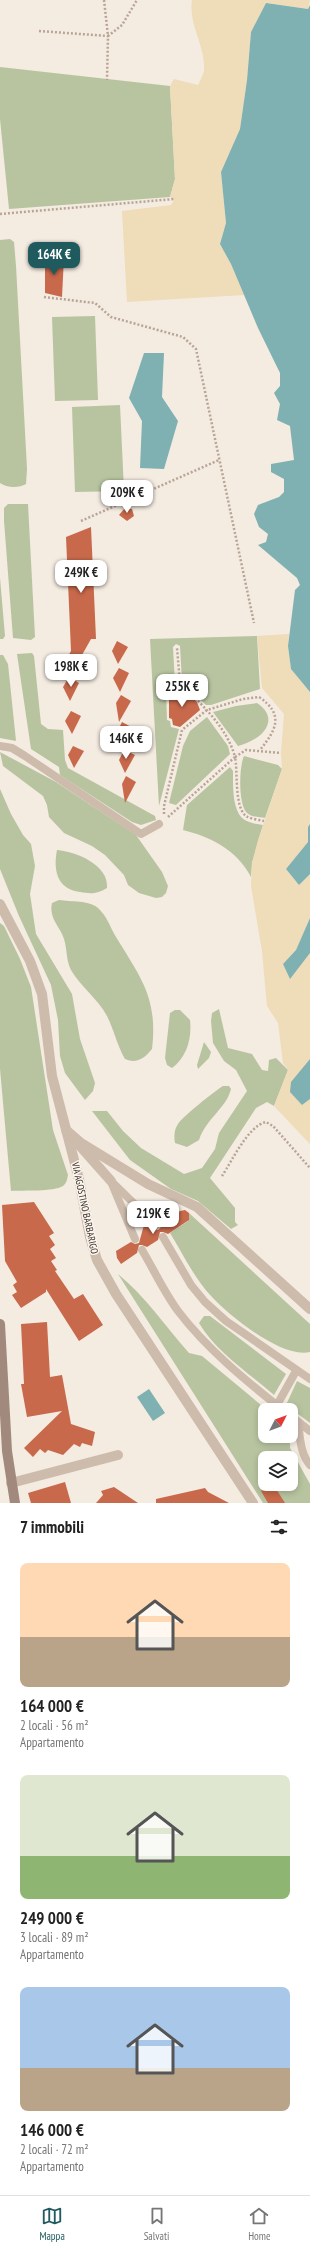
<!DOCTYPE html>
<html lang="it">
<head>
<meta charset="utf-8">
<style>
  :root { --surface:#fff; --page:#f2f2f2; --text:#222; --muted:#767676; --line:#e0e0e0; --accent:#1f5a5e }
  body { margin:0; font-family:"PT Sans Narrow",sans-serif; background:var(--page); color:var(--text); height:100vh; display:flex; flex-direction:column; font-size:15px; white-space:nowrap }
  * { box-sizing:border-box; margin:0 }
  p { font-size:13px; color:var(--muted) }
  .icon { flex:none; width:22px; height:22px; fill:none; stroke:currentColor; stroke-width:2; stroke-linecap:round; stroke-linejoin:round }
  .map { position:relative; height:1503px; overflow:hidden }
  .side { display:flex; flex-direction:column; background:var(--surface); flex:1 }
  .side>* { flex:none }
  .needle { width:26px; rotate:48deg }
  .fabs { position:absolute; left:258px; top:1403px; display:grid; gap:8px }
  .fabs a { display:grid; place-items:center; width:40px; height:40px; border-radius:8px; background:var(--surface); box-shadow:0 2px 6px #0003; font-size:20px }
  .price { position:absolute; translate:-50% -34px; padding:0 9px; border-radius:8px; background:#fff; color:#222; font-size:13px; line-height:26px; filter:drop-shadow(0 1px 2px #0008) }
  .price::after { content:''; position:absolute; left:50%; top:24px; width:12px; height:9px; margin-left:-6px; background:inherit; clip-path:polygon(0 0,100% 0,50% 100%) }
  .price.selected { background:var(--accent); color:#fff }
  ul { padding:0; list-style:none }
  li { display:grid; align-content:center; gap:8px; height:212px; padding:0 20px }
  li span { display:grid; place-items:center; height:124px; border-radius:8px; color:#555 }
  li>.icon { margin-inline-start:auto }
  span .icon { width:72px; height:72px; fill:#fffc; stroke-width:1 }
  li b { font-size:17px }
  h2 { display:flex; justify-content:space-between; align-items:center; height:48px; padding:0 20px; font-size:17px }
  .menu { display:flex; justify-content:space-around; align-items:center; height:56px; border-top:1px solid var(--line); background:var(--surface); font-size:11px; color:var(--muted) }
  .menu a { display:grid; justify-items:center; gap:2px }
  .menu .selected { color:var(--accent) }
  .map>svg:first-child { display:block }
  .green { fill:#b8c4a0; fill-rule:evenodd }
  .sand { fill:#efdcb8 }
  .water { fill:#7fb0b2 }
  .building { fill:#c8694b }
  .lines { fill:none; stroke-linecap:round; stroke-linejoin:round }
  .path { stroke:#b9a596; stroke-width:2.5; stroke-dasharray:2 2; stroke-linecap:butt }
  .service { stroke:#cdbbac; stroke-width:8 }
  .minor { stroke:#cdbbac; stroke-width:10 }
  .secondary { stroke:#a18a7d; stroke-width:10 }
  .labels { text-anchor:middle; dominant-baseline:central; stroke-width:3; stroke-linejoin:round; paint-order:stroke }
  .street-label { font-size:10px; fill:#3b302b; stroke:#fbf5ee }
</style>
</head>
<body>
<div class="map">
<svg width="310" height="1503" viewBox="0 0 310 1503">
  <rect width="100%" height="100%" fill="#f4ebe1"/>
  <g class="green">
    <polygon points="0,67 170,86 175,179 170,197 9,209 0,119"/>
    <path d="M10 239 14 242 16 266 27 469 26 484C19 488 7 488 0 483V240Z"/>
    <polygon points="95,316 98,400 55,401 52,317"/>
    <polygon points="120,405 124,491 75,492 72,407"/>
    <polygon points="8,504 28,504 35,637 31,640 13,638 4,521 4,508"/>
    <polygon points="0,578 5,636 3,639 0,639"/>
    <polygon points="257,636 260,689 211,705 206,705 182,681 180,646 176,644 173,647 175,685 166,692 167,720 170,721 171,727 179,729 159,806 150,639"/>
    <polygon points="32,653 34,656 41,724 48,729 63,730 65,760 68,768 155,816 156,820 141,825 132,822 60,775 59,767 31,749 17,654"/>
    <polygon points="0,655 3,655 8,664 16,741 0,738"/>
    <path d="M257 703C283 721 259 741 238 746L213 712 236 706Z"/>
    <polygon points="207,717 228,746 230,754 176,805 169,803 183,746 190,731"/>
    <polygon points="0,752 56,782 136,835 162,872 168,886 166,893 162,897 156,898 139,893 128,885 124,875 105,855 92,846 64,833 49,817 47,805 43,796 3,766"/>
    <path d="M244 756 278 765 282 769 265 818C260 817 251 817 247 813 238 804 239 767 244 756Z"/>
    <path d="M230 767 233 771C233 784 232 808 242 818 248 823 256 824 263 825L252 863 251 877C237 850 211 837 183 830L187 805Z"/>
    <polygon points="0,789 11,814 23,835 31,844 35,866 30,894 36,934 72,994 80,1039 95,1083 93,1091 85,1100 65,1073 60,1056 58,1020 51,985 19,916 0,869"/>
    <path d="M57 850C77 852 109 865 107 888 97 894 91 894 80 892 57 889 53 870 57 850Z"/>
    <path d="M59 900C71 902 89 900 98 908 107 916 110 927 116 937 141 978 158 998 152 1049 144 1059 136 1064 125 1059 117 1045 114 1030 107 1016 98 999 81 987 71 970 65 958 68 946 62 934 57 924 49 916 52 903Z"/>
    <path d="M0 923 4 926 20 959 31 987 53 1130 68 1175C67 1179 67 1183 63 1186 53 1192 24 1190 11 1191L0 1069Z"/>
    <polygon points="219,1009 228,1048 252,1054 262,1070 268,1071 269,1060 276,1058 288,1070 274,1106 267,1102 256,1108 210,1178 235,1208 235,1222 238,1225 231,1229 198,1201 171,1189 130,1160 92,1111 107,1111 123,1131 141,1148 184,1174 202,1168 215,1149 219,1133 247,1091 236,1070 224,1061 213,1043 211,1021 212,1013"/>
    <path d="M175 1010H180L190 1020C192 1038 187 1057 172 1068L167 1065 165 1058 170 1013Z"/>
    <polygon points="204,1042 211,1052 209,1058 198,1069 197,1065"/>
    <path d="M223 1086H229L231 1089C226 1109 207 1117 199 1140L187 1147 175 1143C174 1136 174 1130 178 1124 182 1117 216 1090 223 1086Z"/>
    <path d="M189 1213 310 1324V1352C282 1359 230 1316 212 1297 194 1278 183 1254 170 1233L188 1221Z"/>
    <path d="M118 1274C146 1297 165 1326 189 1353L202 1356 267 1410H265V1436H290V1448L310 1484V1503H263ZM265 1458H291V1484H265Z"/>
    <path d="M204 1316H210L286 1374 274 1395C249 1373 216 1352 199 1323Z"/>
    <polygon points="297,1381 310,1388 310,1423 286,1405"/>
  </g>
  <g class="sand">
    <path d="M192 0H310L308 9 266 3 251 32 247 80 240 129 221 172 226 223 220 244 231 264 244 295 127 302 122 211 171 205 174 200 170 197 175 179 170 86 174 79 198 85C200 81 203 75 204 71 206 46 188 25 192 0Z"/>
    <polygon points="289,634 288,646 291,669 310,692 310,824 308,827 308,842 286,869 299,885 310,874 310,918 296,950 283,964 290,978 310,953 310,1059 292,1082 302,1105 310,1099 310,1144 274,1106 288,1070 283,1063 278,1023 267,1006 262,951 251,886 252,863 258,840 282,769 281,753 284,714 262,688 257,636"/>
  </g>
  <g class="water">
    <polygon points="266,3 308,9 310,5 310,692 291,669 288,646 295,590 300,585 297,578 258,545 266,542 268,534 259,527 254,514 258,505 279,497 284,492 284,479 271,472 271,464 294,460 290,426 277,420 280,404 274,393 280,386 280,373 258,328 231,264 220,244 226,223 221,172 240,129 247,80 251,32"/>
    <polygon points="144,353 164,353 162,397 178,421 164,469 140,468 142,421 129,398"/>
    <polygon points="310,824 310,874 299,885 286,869 308,842 308,827"/>
    <polygon points="310,918 310,953 290,979 283,964 296,950"/>
    <polygon points="310,1059 310,1099 302,1105 290,1092 291,1082"/>
    <polygon points="149,1389 165,1413 153,1421 137,1397"/>
  </g>
  <g class="building">
    <polygon points="45,257 64,257 62,297 45,293"/>
    <polygon points="125,508 132,509 134,516 127,521 119,515"/>
    <polygon points="91,527 96,639 91,639 73,671 67,658 71,651 66,537"/>
    <polygon points="117,641 128,647 118,664 112,651"/>
    <polygon points="119,668 129,673 120,692 113,678"/>
    <polygon points="69,677 79,683 70,701 63,687"/>
    <polygon points="176,690 189,694 197,702 200,710 180,727 173,725 172,719 169,718 169,695"/>
    <polygon points="121,695 131,701 119,722 116,703"/>
    <polygon points="71,711 81,716 72,734 65,721"/>
    <polygon points="122,722 133,728 123,745 117,732"/>
    <polygon points="73,746 84,751 74,768 68,755"/>
    <polygon points="124,750 135,755 125,773 119,760"/>
    <polygon points="126,776 136,782 125,803 122,784"/>
    <polygon points="34,1202 54,1233 49,1236 55,1245 50,1249 56,1258 51,1261 57,1270 55,1271 74,1299 83,1294 103,1325 79,1341 46,1289 46,1292 21,1308 12,1295 17,1292 13,1285 17,1282 5,1261 2,1205"/>
    <polygon points="185,1210 189,1213 189,1220 168,1234 163,1232 160,1232 158,1240 147,1247 142,1245 139,1245 137,1253 121,1264 117,1258 116,1251 131,1242 135,1244 139,1243 144,1225 158,1230 161,1227 161,1223 180,1211"/>
    <polygon points="47,1322 50,1377 62,1375 71,1424 95,1432 92,1446 82,1443 80,1447 74,1444 63,1455 48,1450 45,1453 40,1449 33,1457 24,1448 62,1411 27,1417 21,1384 24,1384 21,1324"/>
    <polygon points="65,1482 71,1503 31,1503 28,1493"/>
    <polygon points="273,1484 285,1503 268,1503 261,1491"/>
    <polygon points="114,1487 138,1503 96,1503 103,1495 101,1491"/>
    <polygon points="205,1488 208,1492 229,1503 156,1503 156,1499"/>
  </g>
  <g class="lines">
    <g class="path">
      <polyline points="104,0 108,36 122,25 137,0"/>
      <polyline points="39,31 108,36 107,80"/>
      <polyline points="0,214 174,199"/>
      <polyline points="44,297 95,303 111,317 183,337 196,349 254,623"/>
      <polyline points="81,521 219,460"/>
      <path d="M164 814V806L182 730 207 710 243 699 259 697C284 714 277 729 260 750"/>
      <path d="M168 817 235 757C227 727 201 704 180 683L177 648"/>
      <path d="M264 821C259 820 251 819 246 816 234 807 238 770 235 757L246 750 281 753"/>
      <path d="M222 1176C232 1161 248 1126 266 1122L273 1126 310 1168"/>
    </g>
    <g class="service">
      <polyline points="0,746 12,748 25,756 141,834 159,824"/>
      <polyline points="111,1181 156,1225"/>
      <polyline points="112,1184 135,1239"/>
      <polyline points="163,1237 191,1285 205,1302 226,1321 310,1379"/>
      <path d="M142 1250C154 1270 164 1292 178 1311 207 1349 246 1381 283 1410"/>
      <polyline points="277,1405 296,1371"/>
      <polyline points="291,1416 310,1431"/>
      <path d="M298 1422C300 1436 300 1454 310 1465"/>
    </g>
    <g class="minor">
      <polyline points="0,904 30,961 42,994 52,1076 79,1179 90,1237 97,1260 116,1294 253,1503"/>
      <polyline points="66,1130 81,1143 148,1184 197,1207 310,1309"/>
      <polyline points="80,1146 111,1181"/>
      <polyline points="11,1483 118,1455"/>
    </g>
    <polyline class="secondary" points="0,1324 7,1451 15,1503"/>
  </g>
  <g class="labels">
    <g class="street-label">
      <text transform="translate(85 1208) rotate(78)">VIA AGOSTINO BARBARIGO</text>
    </g>
  </g>
</svg>
<div class="fabs">
<a><svg class="needle" viewBox="-14 -14 28 28"><path d="M0-13l5 13h-10z" fill="#e53935"/><path d="M0 13l5-13h-10z" fill="#767676"/></svg></a>
<a><svg class="icon" aria-label="layers" viewBox="0 0 24 24"><path d="M12 4l9 5-9 5-9-5zM3 14l9 5 9-5"/></svg></a>
</div>
<b class="price selected" style="left:54px;top:276px">164K €</b>
<b class="price" style="left:127px;top:514px">209K €</b>
<b class="price" style="left:81px;top:594px">249K €</b>
<b class="price" style="left:71px;top:688px">198K €</b>
<b class="price" style="left:182px;top:708px">255K €</b>
<b class="price" style="left:126px;top:760px">146K €</b>
<b class="price" style="left:153px;top:1235px">219K €</b>
</div>
<section class="side">
<h2>7 immobili<svg class="icon" aria-label="filters" viewBox="0 0 24 24"><path d="M4 7h16M4 17h16"/><circle cx="9" cy="7" r="2"/><circle cx="15" cy="17" r="2"/></svg></h2>
<ul>
<li><span style="background:linear-gradient(#ffd9b3 60%,#b9a48a 0)"><svg class="icon" aria-label="home" viewBox="0 0 24 24"><path d="M3 11l9-7 9 7M6 9v11h12V9"/></svg></span><div><b>164 000 €</b><p>2 locali · 56 m²</p><p>Appartamento</p></div></li>
<li><span style="background:linear-gradient(#dfe7d0 65%,#8fb573 0)"><svg class="icon" aria-label="home" viewBox="0 0 24 24"><path d="M3 11l9-7 9 7M6 9v11h12V9"/></svg></span><div><b>249 000 €</b><p>3 locali · 89 m²</p><p>Appartamento</p></div></li>
<li><span style="background:linear-gradient(#a9c7e8 65%,#b9a48a 0)"><svg class="icon" aria-label="home" viewBox="0 0 24 24"><path d="M3 11l9-7 9 7M6 9v11h12V9"/></svg></span><div><b>146 000 €</b><p>2 locali · 72 m²</p><p>Appartamento</p></div></li>
</ul>
</section>
<nav class="menu">
<a class="selected"><svg class="icon" aria-label="map" viewBox="0 0 24 24"><path d="M3 6l6-2 6 2 6-2v14l-6 2-6-2-6 2zM9 4v14M15 6v14"/></svg>Mappa</a>
<a><svg class="icon" aria-label="saved" viewBox="0 0 24 24"><path d="M7 4h10v16l-5-4-5 4z"/></svg>Salvati</a>
<a><svg class="icon" aria-label="home" viewBox="0 0 24 24"><path d="M3 11l9-7 9 7M6 9v11h12V9"/></svg>Home</a>
</nav>
</body>
</html>
